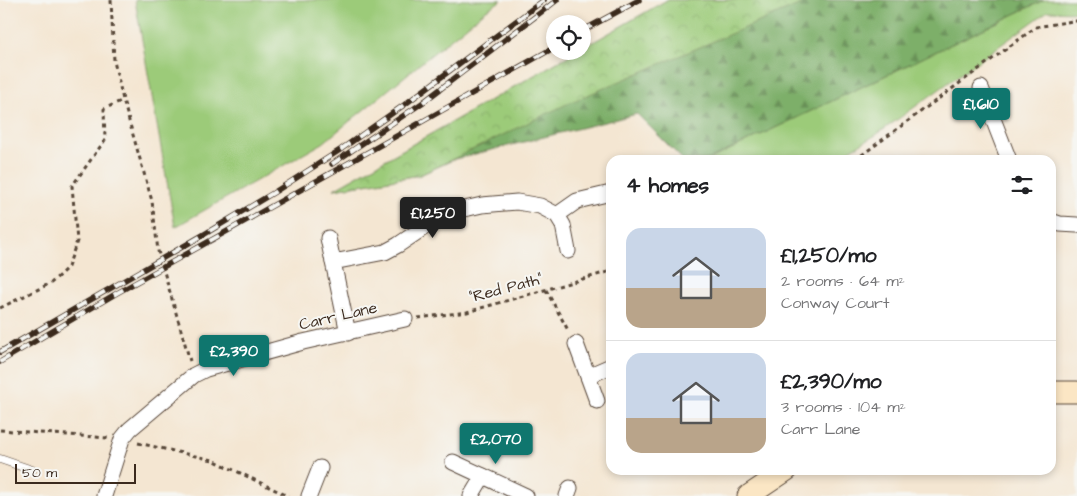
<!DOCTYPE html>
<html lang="en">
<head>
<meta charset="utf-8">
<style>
  :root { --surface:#fff; --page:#f2f2f2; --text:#202124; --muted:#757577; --line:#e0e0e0; --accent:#0f766e }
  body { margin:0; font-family:"Architects Daughter",sans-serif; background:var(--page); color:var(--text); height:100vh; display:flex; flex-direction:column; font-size:19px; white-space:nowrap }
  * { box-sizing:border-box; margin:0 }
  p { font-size:16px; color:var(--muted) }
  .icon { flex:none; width:28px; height:28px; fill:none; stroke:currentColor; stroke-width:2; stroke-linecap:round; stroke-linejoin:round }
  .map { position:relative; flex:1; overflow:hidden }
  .details { position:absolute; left:606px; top:155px; width:450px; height:320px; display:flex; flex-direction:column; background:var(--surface); border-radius:15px; box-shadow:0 2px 8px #0003 }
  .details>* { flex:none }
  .buttons { position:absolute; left:546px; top:15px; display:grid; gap:10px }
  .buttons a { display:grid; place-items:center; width:45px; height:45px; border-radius:50%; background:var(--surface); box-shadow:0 2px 8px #0003; font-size:25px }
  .scale { position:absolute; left:15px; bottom:12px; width:121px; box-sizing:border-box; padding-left:5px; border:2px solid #3b2a1e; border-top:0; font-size:14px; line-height:18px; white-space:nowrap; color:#3b2a1e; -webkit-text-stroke:4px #f6f6f2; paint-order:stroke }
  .price { position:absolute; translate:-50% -42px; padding:0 11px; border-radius:5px; background:var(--accent); color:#fff; font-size:16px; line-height:32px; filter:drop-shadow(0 1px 2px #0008) }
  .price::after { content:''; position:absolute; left:50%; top:30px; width:15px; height:11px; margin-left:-8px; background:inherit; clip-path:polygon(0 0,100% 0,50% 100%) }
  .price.selected { background:#222; color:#fff }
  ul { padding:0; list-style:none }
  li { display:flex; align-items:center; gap:15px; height:125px; padding:0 20px }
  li+li { border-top:1px solid var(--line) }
  li span { display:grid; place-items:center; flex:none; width:140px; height:100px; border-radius:15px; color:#555 }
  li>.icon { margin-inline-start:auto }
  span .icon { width:60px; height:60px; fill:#fffc; stroke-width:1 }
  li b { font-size:21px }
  h2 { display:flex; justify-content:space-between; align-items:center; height:60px; padding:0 20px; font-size:21px }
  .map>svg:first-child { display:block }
  .grass { fill:#9ccb79; stroke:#6c7a4c }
  .forest { fill:url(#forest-firs); stroke:#5c6c44 }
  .park { fill:url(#park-crowns); stroke:#6c7a4c }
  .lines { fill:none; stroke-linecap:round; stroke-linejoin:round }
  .lane-casing { stroke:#574639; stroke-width:9 }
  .street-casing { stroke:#574639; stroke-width:17 }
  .secondary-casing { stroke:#574639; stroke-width:23 }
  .path { stroke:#574639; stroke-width:3; stroke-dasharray:4 4; stroke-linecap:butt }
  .lane { stroke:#fff; stroke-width:8 }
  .street { stroke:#fff; stroke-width:15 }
  .secondary { stroke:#fbe6c4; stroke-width:21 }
  .rail-casing { stroke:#3b2a1e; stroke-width:5.5 }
  .rail { stroke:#f6f6f2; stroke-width:4; stroke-dasharray:11; stroke-linecap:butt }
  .labels { text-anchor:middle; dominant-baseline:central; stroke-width:4; stroke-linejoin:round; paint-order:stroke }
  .street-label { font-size:16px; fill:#3b2a1e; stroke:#f6f6f2 }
</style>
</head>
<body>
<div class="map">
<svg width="1077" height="496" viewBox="0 0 1077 496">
  <defs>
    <pattern id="forest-firs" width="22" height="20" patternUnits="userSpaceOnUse" patternTransform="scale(1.25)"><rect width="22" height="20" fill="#7daf69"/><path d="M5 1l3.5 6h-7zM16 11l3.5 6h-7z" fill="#688f56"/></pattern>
    <pattern id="park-crowns" width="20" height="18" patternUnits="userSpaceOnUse" patternTransform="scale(1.25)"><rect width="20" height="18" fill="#9ccb79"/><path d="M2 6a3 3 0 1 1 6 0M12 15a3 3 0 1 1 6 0" fill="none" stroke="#87ae68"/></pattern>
  </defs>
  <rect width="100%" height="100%" fill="#f6f6f2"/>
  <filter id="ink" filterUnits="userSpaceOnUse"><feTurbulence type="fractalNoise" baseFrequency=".02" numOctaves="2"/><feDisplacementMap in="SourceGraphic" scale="10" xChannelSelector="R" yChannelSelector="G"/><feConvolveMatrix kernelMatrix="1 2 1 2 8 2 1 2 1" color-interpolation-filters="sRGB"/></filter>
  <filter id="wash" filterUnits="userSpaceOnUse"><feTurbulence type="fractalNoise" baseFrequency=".0096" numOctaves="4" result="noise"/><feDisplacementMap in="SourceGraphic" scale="20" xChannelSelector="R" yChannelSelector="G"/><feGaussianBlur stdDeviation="1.12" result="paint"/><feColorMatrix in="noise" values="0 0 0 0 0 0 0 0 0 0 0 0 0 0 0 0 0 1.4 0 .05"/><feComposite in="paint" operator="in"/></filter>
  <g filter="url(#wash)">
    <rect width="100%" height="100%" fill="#f4e6d2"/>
    <g class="grass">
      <polygon points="135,0 502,0 485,11 323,143 175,227"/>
      <polygon points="1044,0 1077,0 1077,12 1048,11 876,135 833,160 708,160"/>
    </g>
    <polygon class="forest" points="667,0 1044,0 708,160 683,160 637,114 455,159 420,175 334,189 577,51 582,51 583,48"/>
    <polygon class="park" points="667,0 810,0 569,103 420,175 334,189 577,51 582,51 583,48"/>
  </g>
  <g filter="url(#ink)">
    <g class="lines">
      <g class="lane-casing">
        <polyline id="lane" points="0,459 32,470"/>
      </g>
      <g class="street-casing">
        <g id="street">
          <polyline points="981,88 1009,160"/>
          <polyline points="557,215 577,201 611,193"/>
          <polyline points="1051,221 1060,224 1077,225"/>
          <polyline points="328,238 333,262"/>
          <polyline points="348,333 333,262 385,252 398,245 438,218 451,212 482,205 517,202 540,206 557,215 563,225 568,251"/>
          <polyline points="576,344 597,401"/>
          <polyline points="588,376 611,366"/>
          <polyline points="453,462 526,496"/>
          <polyline points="104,496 122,439 130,429 194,375 206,369 303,342 405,319"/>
          <polyline points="309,496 320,468"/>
          <polyline points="471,496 483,476"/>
          <polyline points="567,496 570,488"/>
        </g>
      </g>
      <g class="secondary-casing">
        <g id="secondary">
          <polyline points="1051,392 1077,392"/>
          <polyline points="748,496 787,470"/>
        </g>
      </g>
      <g class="path">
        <polyline points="111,0 114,61 123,100 152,201 158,251 190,361"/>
        <polyline points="855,160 1036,27 1073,21 1077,21"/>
        <polyline points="546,290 569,332"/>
        <polyline points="0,308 51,283 68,267 77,241 72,186 105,140 104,109 123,100"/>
        <polyline points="418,318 467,312 611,271"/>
        <polyline points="0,430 108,438"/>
        <polyline points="138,443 213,460 288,496"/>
      </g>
      <use href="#lane" class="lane"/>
      <use href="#street" class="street"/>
      <use href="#secondary" class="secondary"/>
      <g class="rail-casing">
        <g id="rail">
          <polyline points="582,31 639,0"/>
          <polyline points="332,164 422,103 557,0"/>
          <polyline points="0,352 203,235 273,193 340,150 404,105 544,0"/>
          <polyline points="0,362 117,293 555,47"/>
        </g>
      </g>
      <use href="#rail" class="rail"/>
    </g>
  </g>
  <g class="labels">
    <g class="street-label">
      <text transform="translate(506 288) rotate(-15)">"Red Path"</text>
      <text transform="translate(338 316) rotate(-13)">Carr Lane</text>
    </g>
  </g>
</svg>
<div class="buttons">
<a><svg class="icon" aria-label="locate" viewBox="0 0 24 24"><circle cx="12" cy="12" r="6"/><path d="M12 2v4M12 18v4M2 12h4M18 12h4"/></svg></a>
</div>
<div class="scale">50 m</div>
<b class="price" style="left:981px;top:130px">£1,610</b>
<b class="price selected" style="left:433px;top:239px">£1,250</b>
<b class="price" style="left:234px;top:377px">£2,390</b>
<b class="price" style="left:496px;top:465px">£2,070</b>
<section class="details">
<h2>4 homes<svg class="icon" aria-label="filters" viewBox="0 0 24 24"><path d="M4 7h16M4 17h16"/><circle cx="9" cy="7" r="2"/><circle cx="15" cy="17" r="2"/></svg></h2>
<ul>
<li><span style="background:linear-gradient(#c9d6e8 60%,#b9a48a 0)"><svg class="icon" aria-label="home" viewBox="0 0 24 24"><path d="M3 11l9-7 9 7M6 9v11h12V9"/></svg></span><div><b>£1,250/mo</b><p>2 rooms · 64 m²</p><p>Conway Court</p></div></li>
<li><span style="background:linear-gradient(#c9d6e8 65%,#b9a48a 0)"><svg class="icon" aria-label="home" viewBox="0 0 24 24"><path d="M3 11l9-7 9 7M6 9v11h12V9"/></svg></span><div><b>£2,390/mo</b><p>3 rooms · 104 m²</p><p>Carr Lane</p></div></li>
</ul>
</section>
</div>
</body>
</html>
